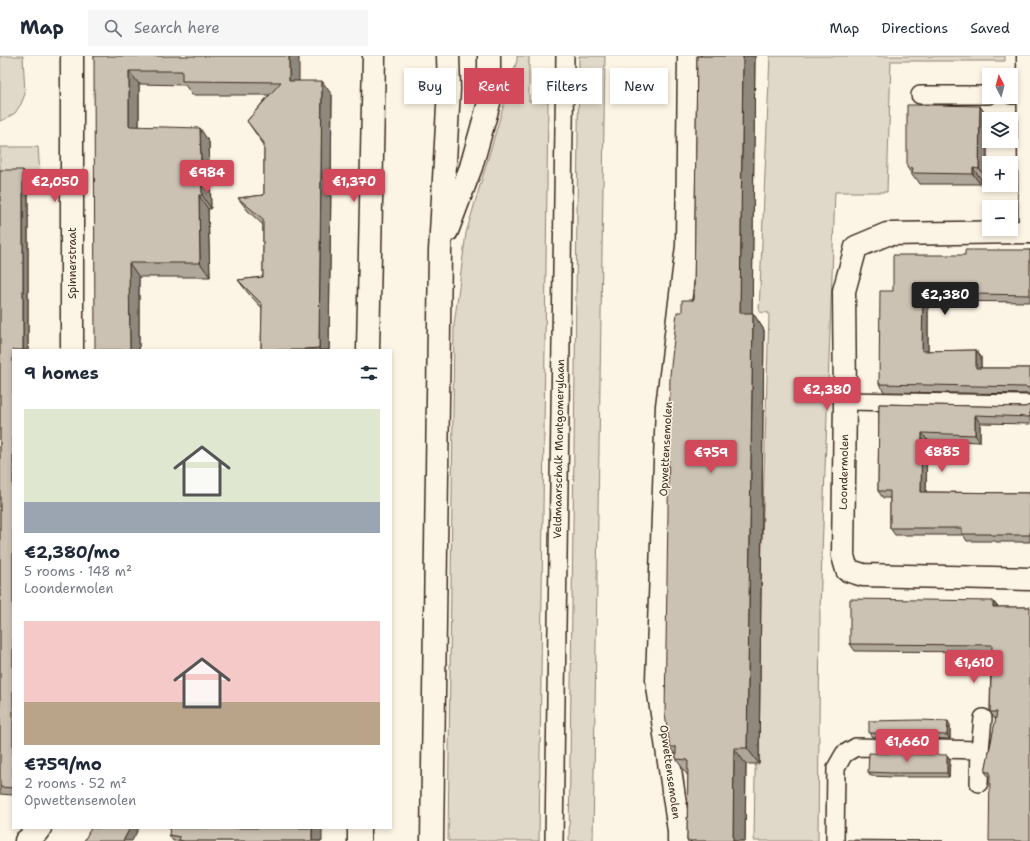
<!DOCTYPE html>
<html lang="en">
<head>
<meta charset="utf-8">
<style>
  :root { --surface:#fff; --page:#f6f6f7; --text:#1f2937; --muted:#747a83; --line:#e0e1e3; --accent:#d1495b }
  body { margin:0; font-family:"Shantell Sans",sans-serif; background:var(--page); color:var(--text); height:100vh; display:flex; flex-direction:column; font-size:15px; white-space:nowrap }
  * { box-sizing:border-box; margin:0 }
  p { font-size:13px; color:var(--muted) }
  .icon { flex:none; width:22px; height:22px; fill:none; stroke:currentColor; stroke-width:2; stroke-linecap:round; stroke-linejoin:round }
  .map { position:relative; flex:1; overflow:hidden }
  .drawer { position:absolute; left:12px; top:293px; width:380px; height:480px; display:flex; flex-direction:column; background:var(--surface); border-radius:0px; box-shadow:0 2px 6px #0003 }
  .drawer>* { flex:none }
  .top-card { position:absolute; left:404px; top:12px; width:380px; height:36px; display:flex; gap:8px }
  .needle { width:26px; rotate:354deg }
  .fabs { position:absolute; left:982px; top:12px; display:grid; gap:8px }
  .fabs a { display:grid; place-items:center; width:36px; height:36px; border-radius:0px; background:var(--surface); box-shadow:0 2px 6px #0003; font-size:20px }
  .price { position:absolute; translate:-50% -34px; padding:0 9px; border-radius:4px; background:var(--accent); color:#fff; font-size:13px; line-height:26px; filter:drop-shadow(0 1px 2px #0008) }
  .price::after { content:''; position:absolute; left:50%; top:24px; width:12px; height:9px; margin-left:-6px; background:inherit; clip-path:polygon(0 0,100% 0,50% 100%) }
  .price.selected { background:#222; color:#fff }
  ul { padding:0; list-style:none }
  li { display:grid; align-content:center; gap:8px; height:212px; padding:0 12px }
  li span { display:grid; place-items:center; height:124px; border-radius:0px; color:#555 }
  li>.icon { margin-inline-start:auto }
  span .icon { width:72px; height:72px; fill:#fffc; stroke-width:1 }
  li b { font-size:17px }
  h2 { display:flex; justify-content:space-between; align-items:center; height:48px; padding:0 12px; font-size:17px }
  .tag { padding:0 14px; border-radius:0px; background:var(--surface); box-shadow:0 2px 6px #0003; font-size:14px; line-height:36px }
  .tag.selected { background:var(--accent); color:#fff }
  header { display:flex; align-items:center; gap:24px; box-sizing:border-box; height:56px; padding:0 20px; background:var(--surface); border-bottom:1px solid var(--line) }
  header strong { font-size:19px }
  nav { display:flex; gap:22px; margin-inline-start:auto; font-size:14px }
  .search { width:280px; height:36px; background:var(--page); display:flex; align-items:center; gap:10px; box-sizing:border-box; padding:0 14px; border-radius:0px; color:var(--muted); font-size:15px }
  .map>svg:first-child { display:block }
  .green { fill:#e0d8c8; stroke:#8e8173 }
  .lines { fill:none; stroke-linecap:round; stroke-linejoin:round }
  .service-casing { stroke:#3b2a1e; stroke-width:20 }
  .minor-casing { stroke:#3b2a1e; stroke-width:25 }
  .secondary-casing { stroke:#3b2a1e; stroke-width:25 }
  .service { stroke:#fcf5e5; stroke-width:17 }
  .minor { stroke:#fcf5e5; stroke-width:22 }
  .secondary { stroke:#fcf5e5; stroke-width:22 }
  .wall { fill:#afa79a; stroke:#3b2a1e }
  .shaded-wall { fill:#8f887d; stroke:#3b2a1e }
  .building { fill:#ccc2b3; stroke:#3b2a1e }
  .labels { text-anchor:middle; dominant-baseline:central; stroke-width:3; stroke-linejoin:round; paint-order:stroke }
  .street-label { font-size:11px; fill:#3b2a1e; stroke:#fcf5e5 }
</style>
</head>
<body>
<header>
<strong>Map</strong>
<div class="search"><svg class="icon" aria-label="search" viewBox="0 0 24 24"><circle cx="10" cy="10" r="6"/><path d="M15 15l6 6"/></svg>Search here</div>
<nav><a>Map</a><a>Directions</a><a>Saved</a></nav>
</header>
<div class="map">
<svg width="1030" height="785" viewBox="0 0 1030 785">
  <rect width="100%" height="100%" fill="#fcf5e5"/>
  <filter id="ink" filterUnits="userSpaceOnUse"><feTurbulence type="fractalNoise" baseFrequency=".025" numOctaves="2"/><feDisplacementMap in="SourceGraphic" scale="8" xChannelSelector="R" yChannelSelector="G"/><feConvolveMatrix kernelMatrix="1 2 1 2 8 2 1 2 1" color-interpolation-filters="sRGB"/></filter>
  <g filter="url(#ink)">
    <g class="green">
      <polygon points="0,0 23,0 25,38 21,48 15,57 5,63 0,65"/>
      <polygon points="517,0 529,0 529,45 548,46 539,785 448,785 454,269 466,177 517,4"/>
      <polygon points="579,0 605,0 593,785 569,785"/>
      <polygon points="770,0 1005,0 1005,5 891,5 887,136 835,136 820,554 818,785 754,785 755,719 769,257 759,256"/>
      <polygon points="0,91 38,91 40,117 0,117"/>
    </g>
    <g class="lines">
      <g class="service-casing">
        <g id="service">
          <polyline points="920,39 989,39"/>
          <polyline points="1011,39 1028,39"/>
          <polyline points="845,345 1030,348"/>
          <polyline points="979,727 980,694"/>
          <polyline points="554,785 565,0"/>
          <polyline points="835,785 836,712 844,698 856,691 980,694 983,662"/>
        </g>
      </g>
      <g class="minor-casing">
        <g id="minor">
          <polyline points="72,0 72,294"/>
          <polyline points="1028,0 1030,176"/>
          <polyline points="1030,176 887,178 856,191 844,235 845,345 843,500 847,514 863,519 1030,523"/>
          <polyline points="368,294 374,0"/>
          <polyline points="26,785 37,776 40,772"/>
          <polyline points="359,785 359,772"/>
          <polyline points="679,785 679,775 657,624 667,350 687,190 689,0"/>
        </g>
      </g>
      <g class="secondary-casing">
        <g id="secondary">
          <polyline points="447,175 471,111 489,47 489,0"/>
          <polyline points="432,785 440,195 449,33 448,0"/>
        </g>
      </g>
      <use href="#service" class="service"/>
      <use href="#minor" class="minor"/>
      <use href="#secondary" class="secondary"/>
    </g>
    <g class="wall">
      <polygon points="94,0 299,25 332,39 329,294 261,294 262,252 248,237 238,224 263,221 263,169 248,155 238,142 264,139 264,89 247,65 269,39 192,39 185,29 139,28 139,71 209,86 211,153 208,153 210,221 139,221 139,294"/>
      <polygon points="697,0 755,0 752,257 753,257 764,274 759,708 746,708 745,785 687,785 688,720 676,703 676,700 670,691 682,256 694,244"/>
      <polygon points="980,50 987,61 987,123 981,123 980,128 920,128 916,122 914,122 907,111"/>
      <polygon points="0,114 28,122 28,294 13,294 13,739 0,738"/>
      <polygon points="1030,194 1030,246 928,245 928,295 976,294 981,301 981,312 1030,312 1030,338 884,336 879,328 893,235 965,199"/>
      <polygon points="879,348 1025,351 1030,349 1030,368 980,367 980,386 927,384 926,436 1030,437 1030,486 996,486 995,485 967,485 963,479 895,479 890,472 890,442 883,442 878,435"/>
      <polygon points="993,545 998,551 1030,551 990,722 985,716 996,663 995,663 990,656 991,596 855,595 850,588"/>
      <polygon points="950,669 950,683 872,681 869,677"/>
      <polygon points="950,703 949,721 893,721 871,720 868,716"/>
      <polygon points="169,779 322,785 173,785"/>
    </g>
    <g class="shaded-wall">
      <polygon points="289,0 299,0 299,38 289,25"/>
      <polygon points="743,0 755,0 752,274 740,257"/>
      <polygon points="129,15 139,28 139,84 129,70"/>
      <polygon points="322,25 332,39 329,294 320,294 319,292"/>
      <polygon points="980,50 987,61 987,123 979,113"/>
      <polygon points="200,72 209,86 211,153 202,139"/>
      <polygon points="973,112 981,123 980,128 973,118"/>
      <polygon points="23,114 28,122 28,294 23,294"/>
      <polygon points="199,139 208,153 210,221 200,207"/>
      <polygon points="129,207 139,221 139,294 130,294"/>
      <polygon points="923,237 928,245 928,302 922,295"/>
      <polygon points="753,257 764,274 759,708 747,692"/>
      <polygon points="976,294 981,301 981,320 976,312"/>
      <polygon points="975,359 980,367 980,386 975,379"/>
      <polygon points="922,377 927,384 926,443 921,436"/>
      <polygon points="993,545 998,552 993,551"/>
      <polygon points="948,665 950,669 950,683 947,679"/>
      <polygon points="734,692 746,708 745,785 733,785"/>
      <polygon points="947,699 950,703 949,721 947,717"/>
      <polygon points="130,772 139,772 132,785 123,785"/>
      <rect x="312" y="772" width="10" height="13"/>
    </g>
    <g class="building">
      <polygon points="94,0 289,0 289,25 322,25 319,292 304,293 304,294 261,294 262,248 238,224 263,221 263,163 238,142 264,139 264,87 247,65 281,26 182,25 182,15 129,15 129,70 200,72 202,139 199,139 200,207 129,207 130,294 95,294"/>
      <polygon points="697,0 743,0 740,257 753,257 747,692 734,692 733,785 687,785 688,704 676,703 676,691 670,691 665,658 670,319 677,256 682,256 682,244 694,244"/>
      <polygon points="907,49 935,49 980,50 979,113 973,112 973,118 912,117 913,112 907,111"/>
      <polygon points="0,114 23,114 23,294 13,294 13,732 0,731"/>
      <polygon points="965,194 1030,194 1030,239 923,237 922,295 976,294 976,312 1030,312 1030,332 1025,331 879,328 880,235 893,235 893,199 965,199"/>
      <polygon points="879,348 1025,351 1030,349 1030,361 975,359 975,379 922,377 921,436 1030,437 1030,479 991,479 991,478 962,478 962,472 890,472 890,435 878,435"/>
      <polygon points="850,543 993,545 993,551 1030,551 1030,785 989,785 990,716 985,716 997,656 990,656 992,589 850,588"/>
      <polygon points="919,664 948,665 947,679 869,677 869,665"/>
      <polygon points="869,697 947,699 947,717 891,717 868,716"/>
      <polygon points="91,772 130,772 123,785 84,785"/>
      <polygon points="170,772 312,772 312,785 184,785 179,784 180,781 169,779"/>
      <polygon points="847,784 943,785 847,785"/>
    </g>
  </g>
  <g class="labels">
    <g class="street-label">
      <text transform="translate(72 207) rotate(-90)">Spinnerstraat</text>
      <text transform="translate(559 393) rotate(-89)">Veldmaarschalk Montgomerylaan</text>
      <text transform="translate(666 393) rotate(-87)">Opwettensemolen</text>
      <text transform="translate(844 416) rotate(-89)">Loondermolen</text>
      <text transform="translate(670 716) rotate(82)">Opwettensemolen</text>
    </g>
  </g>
</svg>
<div class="fabs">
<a><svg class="needle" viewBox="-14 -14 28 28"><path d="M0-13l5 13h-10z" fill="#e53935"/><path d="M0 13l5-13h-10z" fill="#747a83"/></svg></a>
<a><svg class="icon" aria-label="layers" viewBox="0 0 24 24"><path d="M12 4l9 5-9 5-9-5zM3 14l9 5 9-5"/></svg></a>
<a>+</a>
<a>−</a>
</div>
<b class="price" style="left:207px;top:138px">€984</b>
<b class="price" style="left:55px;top:147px">€2,050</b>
<b class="price" style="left:354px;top:147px">€1,370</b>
<b class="price selected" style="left:945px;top:260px">€2,380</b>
<b class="price" style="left:827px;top:355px">€2,380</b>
<b class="price" style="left:942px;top:417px">€885</b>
<b class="price" style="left:711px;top:418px">€759</b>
<b class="price" style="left:974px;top:628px">€1,610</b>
<b class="price" style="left:907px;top:707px">€1,660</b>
<div class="top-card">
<a class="tag">Buy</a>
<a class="tag selected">Rent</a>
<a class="tag">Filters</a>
<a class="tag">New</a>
</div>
<section class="drawer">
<h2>9 homes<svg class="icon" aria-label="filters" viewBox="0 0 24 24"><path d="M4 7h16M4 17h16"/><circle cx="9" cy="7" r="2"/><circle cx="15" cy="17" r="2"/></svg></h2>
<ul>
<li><span style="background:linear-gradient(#dfe7d0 75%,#9aa5b1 0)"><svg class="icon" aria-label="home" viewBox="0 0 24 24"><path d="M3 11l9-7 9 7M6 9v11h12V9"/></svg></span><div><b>€2,380/mo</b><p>5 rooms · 148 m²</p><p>Loondermolen</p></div></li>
<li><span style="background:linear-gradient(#f6c9c9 65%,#b9a48a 0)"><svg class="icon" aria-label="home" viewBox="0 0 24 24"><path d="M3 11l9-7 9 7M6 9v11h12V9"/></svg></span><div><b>€759/mo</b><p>2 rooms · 52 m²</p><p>Opwettensemolen</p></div></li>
</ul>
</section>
</div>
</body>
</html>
